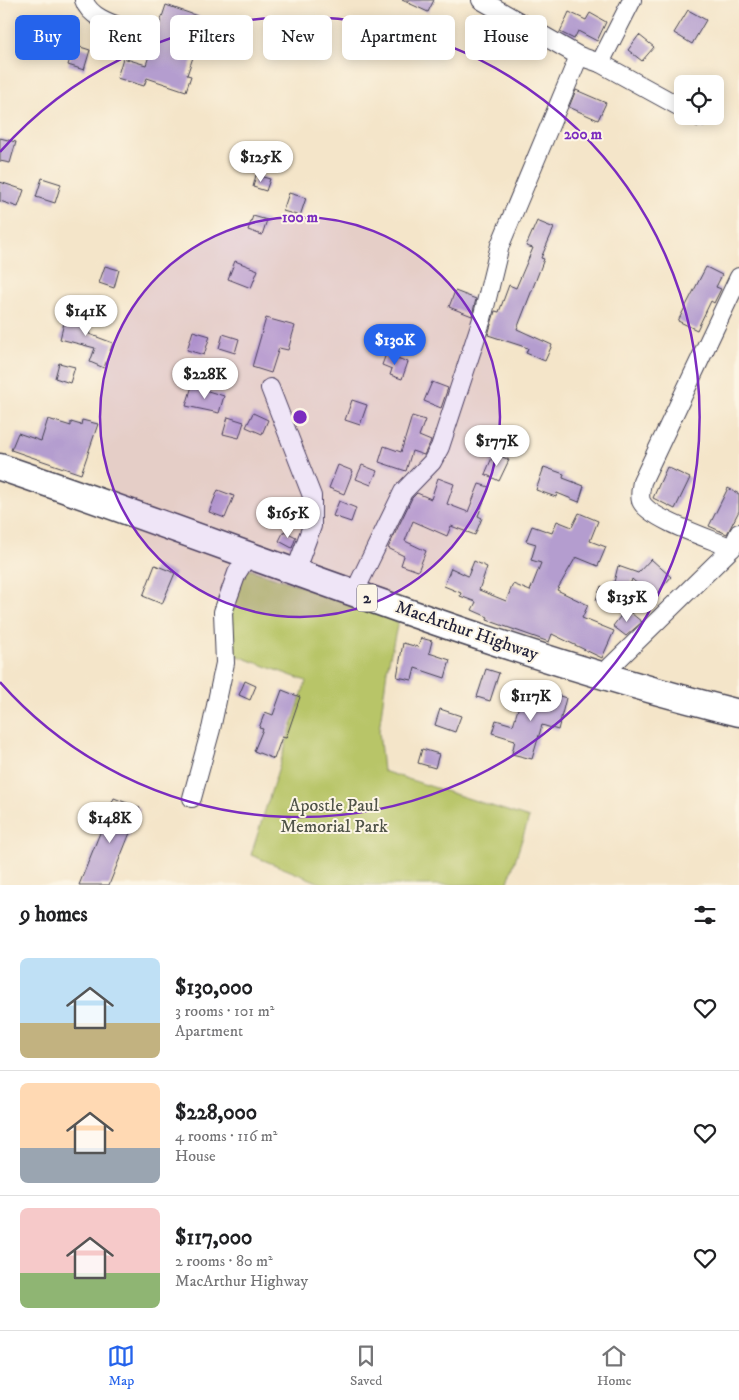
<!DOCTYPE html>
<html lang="en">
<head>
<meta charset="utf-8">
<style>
  :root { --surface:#fff; --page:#f6f6f6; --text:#202124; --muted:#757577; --line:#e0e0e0; --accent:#2563eb }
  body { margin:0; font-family:"IM FELL DW Pica",serif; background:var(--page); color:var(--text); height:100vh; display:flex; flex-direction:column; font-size:19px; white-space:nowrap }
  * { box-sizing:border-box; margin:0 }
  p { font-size:16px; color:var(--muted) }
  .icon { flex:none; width:28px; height:28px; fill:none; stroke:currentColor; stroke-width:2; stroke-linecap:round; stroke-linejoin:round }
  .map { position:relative; height:885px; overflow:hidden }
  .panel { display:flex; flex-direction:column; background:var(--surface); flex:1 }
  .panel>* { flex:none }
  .banner { position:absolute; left:15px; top:15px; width:710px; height:45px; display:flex; gap:10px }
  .tools { position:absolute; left:674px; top:75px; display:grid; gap:10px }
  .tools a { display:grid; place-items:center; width:50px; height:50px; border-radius:8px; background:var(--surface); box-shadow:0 2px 12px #0003; font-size:25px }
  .price { position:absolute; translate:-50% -42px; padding:0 11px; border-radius:18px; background:#fff; color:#222; font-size:16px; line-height:32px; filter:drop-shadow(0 1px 2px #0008) }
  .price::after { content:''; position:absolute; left:50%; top:30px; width:15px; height:11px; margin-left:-8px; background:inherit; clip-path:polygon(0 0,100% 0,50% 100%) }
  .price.active { background:var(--accent); color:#fff }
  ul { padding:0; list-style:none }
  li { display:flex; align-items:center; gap:15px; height:125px; padding:0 20px }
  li+li { border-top:1px solid var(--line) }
  li span { display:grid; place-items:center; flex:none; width:140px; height:100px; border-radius:8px; color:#555 }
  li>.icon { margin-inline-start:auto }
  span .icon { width:60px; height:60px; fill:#fffc; stroke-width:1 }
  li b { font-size:21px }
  h2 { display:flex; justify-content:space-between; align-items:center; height:60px; padding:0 20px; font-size:21px }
  .chip { padding:0 18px; border-radius:8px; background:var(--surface); box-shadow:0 2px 12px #0003; font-size:18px; line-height:45px }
  .chip.active { background:var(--accent); color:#fff }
  .tab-bar { display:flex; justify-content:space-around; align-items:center; height:70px; border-top:1px solid var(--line); background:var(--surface); font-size:14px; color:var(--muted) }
  .tab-bar a { display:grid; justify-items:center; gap:2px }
  .tab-bar .active { color:var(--accent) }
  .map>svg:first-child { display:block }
  .green { fill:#b8c567; stroke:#6d7451 }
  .building { fill:#b49dcf }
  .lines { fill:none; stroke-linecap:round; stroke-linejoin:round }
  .minor-casing { stroke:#423f50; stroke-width:20 }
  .highway-casing { stroke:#423f50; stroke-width:29 }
  .minor { stroke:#fff; stroke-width:18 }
  .highway { stroke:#fff; stroke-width:26 }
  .ring { fill:none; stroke:#7b2cbf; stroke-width:2.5 }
  .labels { text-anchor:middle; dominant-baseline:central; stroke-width:4; stroke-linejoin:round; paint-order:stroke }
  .shield { fill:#fcf5e5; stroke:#63616e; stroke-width:1 }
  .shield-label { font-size:16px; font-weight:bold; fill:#22223b }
  .street-label { font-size:18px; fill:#22223b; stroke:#fcf5e5 }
  .park-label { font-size:18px; fill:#4f5348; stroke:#fcf5e5 }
  .centre { fill:#7b2cbf; stroke:#fcf5e5; stroke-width:2.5 }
  .ring-label { font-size:15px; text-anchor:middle; font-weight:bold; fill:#7b2cbf; stroke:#fcf5e5; stroke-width:4; stroke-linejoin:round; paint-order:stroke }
</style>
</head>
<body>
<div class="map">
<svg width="739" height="885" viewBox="0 0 739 885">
  <rect width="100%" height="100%" fill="#fcf5e5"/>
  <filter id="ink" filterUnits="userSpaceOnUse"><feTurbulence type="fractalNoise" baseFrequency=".02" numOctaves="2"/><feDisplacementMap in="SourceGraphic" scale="10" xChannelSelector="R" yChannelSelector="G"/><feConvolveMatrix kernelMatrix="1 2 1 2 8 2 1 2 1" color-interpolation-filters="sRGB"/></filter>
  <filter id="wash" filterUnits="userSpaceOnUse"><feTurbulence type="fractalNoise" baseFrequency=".0096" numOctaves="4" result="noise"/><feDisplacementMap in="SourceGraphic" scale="20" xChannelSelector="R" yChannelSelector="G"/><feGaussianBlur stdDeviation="1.12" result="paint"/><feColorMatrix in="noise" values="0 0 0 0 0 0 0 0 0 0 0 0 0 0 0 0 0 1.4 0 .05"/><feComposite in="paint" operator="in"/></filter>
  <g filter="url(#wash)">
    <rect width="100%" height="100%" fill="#f4e5c9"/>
    <polygon class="green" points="242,567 314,590 398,622 387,670 379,731 383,771 529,818 507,885 325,885 251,855 306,681 230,653 226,615"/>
    <g id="blocks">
      <g class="building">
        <polygon points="402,0 434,0 428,12"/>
        <polygon points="166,5 206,19 187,75 191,76 186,91 147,78 144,86 117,78 123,58 146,65"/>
        <polygon points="688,10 706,20 692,44 674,33"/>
        <polygon points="569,12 586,20 590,13 606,22 597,41 578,31 574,39 560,32"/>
        <polygon points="639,35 654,47 642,61 628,50"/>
        <polygon points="74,45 90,50 84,70 68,65"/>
        <polygon points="576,90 606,103 598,120 569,107"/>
        <polygon points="0,138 16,142 10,163 0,161"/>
        <polygon points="256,175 270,179 266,191 253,187"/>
        <polygon points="42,178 61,184 55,203 36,197"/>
        <polygon points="0,182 24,190 18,207 0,201"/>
        <polygon points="289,193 306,198 300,216 283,211"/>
        <polygon points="253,216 267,220 262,235 248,230"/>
        <polygon points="537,221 554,228 541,258 544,259 517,329 552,345 545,361 526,353 528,348 488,335 495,311 499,312 509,285 516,288 533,248 526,246"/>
        <polygon points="235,261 258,270 251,288 228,279"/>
        <polygon points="105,266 119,270 114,288 99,283"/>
        <polygon points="706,267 722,275 716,287 721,289 714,303 711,301 697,330 678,321"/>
        <polygon points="455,291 476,299 472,316 449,307"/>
        <polygon points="67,311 93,318 89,334 113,343 104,368 90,362 95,348 60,339"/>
        <polygon points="266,318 295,326 288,350 279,348 271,373 252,367"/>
        <polygon points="193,331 210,336 204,355 187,350"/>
        <polygon points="223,334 239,339 235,353 219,348"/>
        <polygon points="386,354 408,362 402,379 390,375 392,369 382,365"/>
        <polygon points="59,363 75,367 70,383 55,378"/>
        <polygon points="432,382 448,388 441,408 424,401"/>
        <polygon points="192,386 224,396 219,413 186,406"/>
        <polygon points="352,400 367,405 360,425 345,420"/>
        <polygon points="253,413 268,420 262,434 246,427"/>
        <polygon points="412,416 425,420 419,436 431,441 424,455 412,451 406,471 379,462 384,446 401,452"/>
        <polygon points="228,417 244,422 239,438 223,434"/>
        <polygon points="48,419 71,426 71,422 81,425 82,420 98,424 81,474 11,450 18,433 41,441"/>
        <polygon points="494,453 509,460 499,481 485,474"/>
        <polygon points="338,465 353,471 344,494 329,488"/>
        <polygon points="362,465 377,471 371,485 356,479"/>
        <polygon points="544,467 564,474 563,478 584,486 579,502 557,493 556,497 536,490"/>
        <polygon points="667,467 690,478 675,509 653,498"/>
        <polygon points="438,478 454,484 447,504 468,512 479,484 489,487 478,516 482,518 475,535 451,526 447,536 413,521 405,541 426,551 418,571 401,565 404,556 388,548 412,498 417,493 431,499"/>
        <polygon points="728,488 739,494 739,511 727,534 709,526"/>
        <polygon points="218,490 234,496 225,518 209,512"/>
        <polygon points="339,501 356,508 351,522 333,516"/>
        <polygon points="579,513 598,521 590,541 606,547 598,566 576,557 557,590 588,605 582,618 614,631 602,658 552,634 549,642 487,620 488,617 472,610 476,602 460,596 461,593 444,586 451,568 468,576 474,561 487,567 479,590 506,601 513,584 530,591 541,563 531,560 536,544 526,541 532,526 552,533 557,521 572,527"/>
        <polygon points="284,531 296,537 292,548 279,541"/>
        <polygon points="651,559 671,577 653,598 632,579 622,609 596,600 601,586 612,590 618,566 638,573"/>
        <polygon points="155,565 175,573 162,604 143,596"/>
        <polygon points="626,609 642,622 626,636 613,626"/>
        <polygon points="421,638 432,641 429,653 450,660 445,678 415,668 412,680 397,677 403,643 418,647"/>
        <polygon points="486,669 499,673 490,701 477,697"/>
        <polygon points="245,681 256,686 250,700 239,695"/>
        <polygon points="282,690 300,697 286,738 282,737 274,759 254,751 263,729 259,728 265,712 273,715"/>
        <polygon points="524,690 553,699 554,694 566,698 558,730 542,725 532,759 512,754 515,740 492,733 496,720 513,725"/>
        <polygon points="440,709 461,716 455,732 435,725"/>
        <polygon points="422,749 439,754 435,768 418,763"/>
        <polygon points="114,798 140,808 109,885 79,885"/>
      </g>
    </g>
  </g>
  <g filter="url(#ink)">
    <use href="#blocks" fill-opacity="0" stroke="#423f50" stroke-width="1"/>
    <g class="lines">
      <g class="minor-casing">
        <g id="minor">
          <path d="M84 0C90 20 120 26 138 33"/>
          <polyline points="481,0 579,56"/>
          <polyline points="600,63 682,108"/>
          <polyline points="698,116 701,118"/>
          <polyline points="270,388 312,496 312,526 295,572"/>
          <path d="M732 548C714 540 648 519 641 501 639 495 641 488 642 482L739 277"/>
          <polyline points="354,593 403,492 432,462 440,447 482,319 500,245 579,56 600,63 632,0"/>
          <polyline points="602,675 732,548 739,533"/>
          <polyline points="192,798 211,729 225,663 223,612 237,573 247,557"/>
        </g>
      </g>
      <g class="highway-casing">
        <path id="highway" d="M0 467C246 550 487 651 739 713"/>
      </g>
      <use href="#minor" class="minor"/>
      <use href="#highway" class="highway"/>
    </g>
  </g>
  <circle cx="300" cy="417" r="200" fill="#7b2cbf" fill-opacity=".12"/>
  <g class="ring">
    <circle cx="300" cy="417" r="200"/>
    <path d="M0 152A400 400 0 1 1 0 682"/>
  </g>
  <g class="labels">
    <rect class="shield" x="357" y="584.5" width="20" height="27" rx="4"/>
    <g class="shield-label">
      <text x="367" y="598">2</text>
    </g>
    <g class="street-label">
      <text transform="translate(467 631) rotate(19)">MacArthur Highway</text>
    </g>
    <g class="park-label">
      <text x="334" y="806">Apostle Paul<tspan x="334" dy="21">Memorial Park</tspan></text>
    </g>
  </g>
  <circle cx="300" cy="417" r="8" class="centre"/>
  <g class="ring-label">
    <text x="583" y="139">200 m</text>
    <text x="300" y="222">100 m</text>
  </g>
</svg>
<div class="tools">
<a><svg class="icon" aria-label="locate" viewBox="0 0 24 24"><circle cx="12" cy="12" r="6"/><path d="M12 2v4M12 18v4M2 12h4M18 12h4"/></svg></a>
</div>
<b class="price" style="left:261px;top:183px">$125K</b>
<b class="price" style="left:86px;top:337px">$141K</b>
<b class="price active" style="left:395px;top:366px">$130K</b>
<b class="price" style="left:205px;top:400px">$228K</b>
<b class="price" style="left:497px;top:467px">$177K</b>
<b class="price" style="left:288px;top:539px">$165K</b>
<b class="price" style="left:627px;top:623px">$135K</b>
<b class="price" style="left:531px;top:722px">$117K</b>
<b class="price" style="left:110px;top:844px">$148K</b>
<div class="banner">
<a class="chip active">Buy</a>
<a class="chip">Rent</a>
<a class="chip">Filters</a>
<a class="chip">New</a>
<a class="chip">Apartment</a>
<a class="chip">House</a>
</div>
</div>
<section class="panel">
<h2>9 homes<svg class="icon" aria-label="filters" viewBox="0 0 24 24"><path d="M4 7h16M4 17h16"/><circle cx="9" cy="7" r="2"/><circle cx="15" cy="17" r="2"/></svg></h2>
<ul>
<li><span style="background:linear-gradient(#bfe0f5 65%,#c2b280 0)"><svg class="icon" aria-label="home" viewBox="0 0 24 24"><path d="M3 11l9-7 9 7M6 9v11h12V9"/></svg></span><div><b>$130,000</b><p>3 rooms · 101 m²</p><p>Apartment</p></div><svg class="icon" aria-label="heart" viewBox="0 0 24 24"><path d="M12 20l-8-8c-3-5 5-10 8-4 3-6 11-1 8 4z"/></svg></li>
<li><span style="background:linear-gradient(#ffd9b3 65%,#9aa5b1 0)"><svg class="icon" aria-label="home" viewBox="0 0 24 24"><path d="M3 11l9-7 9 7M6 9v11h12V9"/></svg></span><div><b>$228,000</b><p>4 rooms · 116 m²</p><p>House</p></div><svg class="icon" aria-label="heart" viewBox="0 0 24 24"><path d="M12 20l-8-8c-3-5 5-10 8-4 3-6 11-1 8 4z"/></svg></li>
<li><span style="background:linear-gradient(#f6c9c9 65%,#8fb573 0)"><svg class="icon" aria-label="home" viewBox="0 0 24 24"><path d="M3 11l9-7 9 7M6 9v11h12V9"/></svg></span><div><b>$117,000</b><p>2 rooms · 80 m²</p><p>MacArthur Highway</p></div><svg class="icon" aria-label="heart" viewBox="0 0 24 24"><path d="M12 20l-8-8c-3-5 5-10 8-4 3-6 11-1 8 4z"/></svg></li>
</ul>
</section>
<nav class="tab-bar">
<a class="active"><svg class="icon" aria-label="map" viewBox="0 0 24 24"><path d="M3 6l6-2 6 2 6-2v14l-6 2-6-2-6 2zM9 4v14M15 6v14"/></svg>Map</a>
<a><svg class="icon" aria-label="saved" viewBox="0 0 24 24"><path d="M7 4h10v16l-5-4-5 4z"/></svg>Saved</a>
<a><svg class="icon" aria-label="home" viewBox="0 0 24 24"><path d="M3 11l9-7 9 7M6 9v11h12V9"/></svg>Home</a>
</nav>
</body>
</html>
